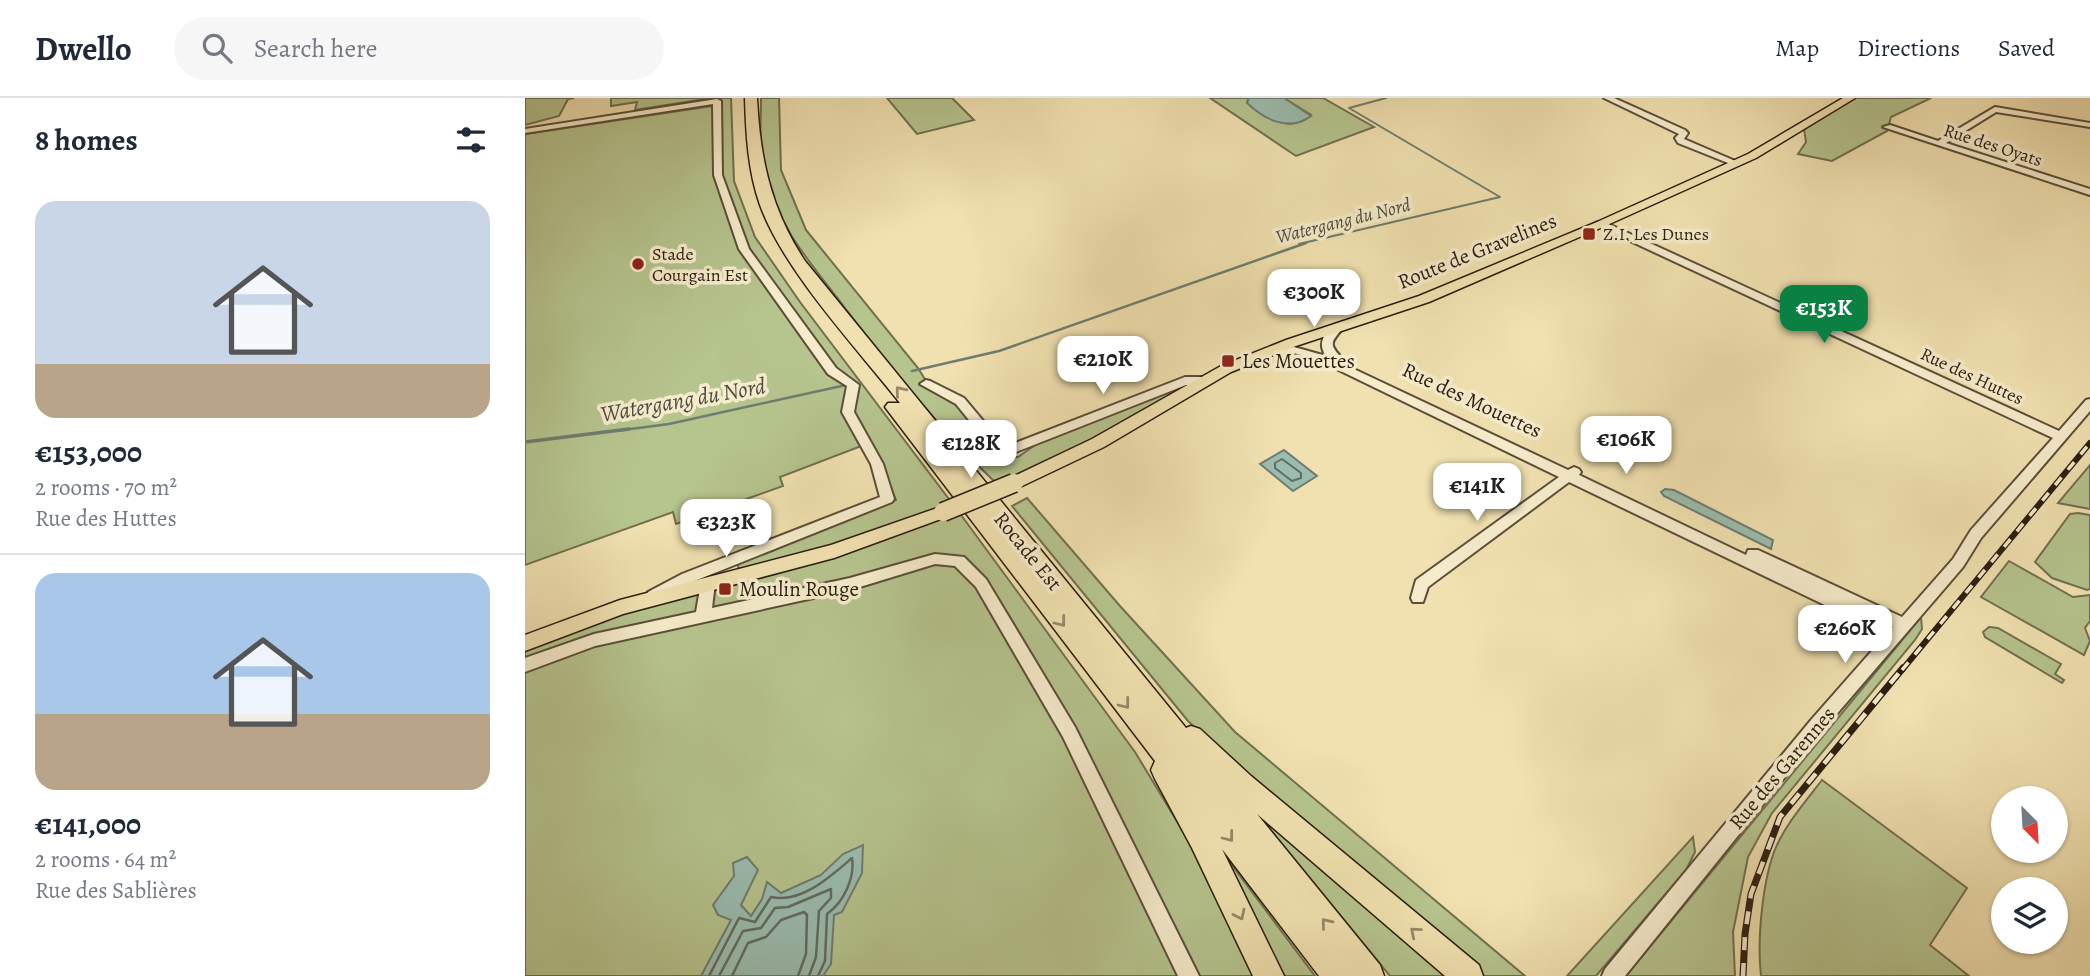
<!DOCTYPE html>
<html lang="en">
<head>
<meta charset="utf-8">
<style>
  :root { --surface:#fff; --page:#f6f6f7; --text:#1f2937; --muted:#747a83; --line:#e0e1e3; --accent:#0b8043 }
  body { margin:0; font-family:Alegreya,serif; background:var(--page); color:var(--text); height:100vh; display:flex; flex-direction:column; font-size:26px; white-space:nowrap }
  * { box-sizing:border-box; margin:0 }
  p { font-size:23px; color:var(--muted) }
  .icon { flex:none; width:38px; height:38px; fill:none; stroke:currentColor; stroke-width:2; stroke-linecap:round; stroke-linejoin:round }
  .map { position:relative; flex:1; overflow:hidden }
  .details { display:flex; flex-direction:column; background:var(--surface); width:525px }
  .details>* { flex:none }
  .needle { width:46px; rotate:156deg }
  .controls { position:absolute; left:1466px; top:688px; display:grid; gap:14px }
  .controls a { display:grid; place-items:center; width:77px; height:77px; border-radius:50%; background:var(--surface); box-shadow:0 2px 5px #0004; font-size:35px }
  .price { position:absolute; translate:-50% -60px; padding:0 16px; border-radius:14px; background:#fff; color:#222; font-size:23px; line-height:46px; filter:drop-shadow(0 2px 4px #0008) }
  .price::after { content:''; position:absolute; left:50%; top:42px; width:21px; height:16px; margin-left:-10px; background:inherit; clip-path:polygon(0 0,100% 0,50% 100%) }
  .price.active { background:var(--accent); color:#fff }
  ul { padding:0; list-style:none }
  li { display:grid; align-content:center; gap:14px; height:371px; padding:0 35px }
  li+li { border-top:2px solid var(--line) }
  li span { display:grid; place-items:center; height:217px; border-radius:21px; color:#555 }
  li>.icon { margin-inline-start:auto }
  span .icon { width:126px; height:126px; fill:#fffc; stroke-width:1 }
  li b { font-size:30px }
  h2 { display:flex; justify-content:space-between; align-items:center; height:84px; padding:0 35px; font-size:30px }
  header { display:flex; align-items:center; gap:42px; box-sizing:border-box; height:98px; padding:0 35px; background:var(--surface); border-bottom:2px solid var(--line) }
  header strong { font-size:33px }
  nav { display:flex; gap:38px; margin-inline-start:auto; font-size:24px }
  .search { width:490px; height:63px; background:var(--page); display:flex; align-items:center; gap:18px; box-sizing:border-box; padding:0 24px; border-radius:38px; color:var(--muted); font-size:26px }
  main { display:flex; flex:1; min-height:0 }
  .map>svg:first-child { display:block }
  .green { fill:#b6c48e; stroke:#707050; stroke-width:2 }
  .water { fill:#9bbdaf; stroke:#6e7d70; stroke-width:2 }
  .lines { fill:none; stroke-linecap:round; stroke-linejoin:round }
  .shore-far1 { stroke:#626d60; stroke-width:2 }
  .shore { stroke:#626d60; stroke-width:2.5 }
  .stream-far2 { stroke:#6e7d70; stroke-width:2 }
  .stream-far1 { stroke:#6e7d70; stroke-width:2.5 }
  .stream { stroke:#6e7d70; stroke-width:3.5 }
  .minor-casing { stroke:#5c4e39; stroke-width:4 }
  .major-casing { stroke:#2a1d11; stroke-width:3 }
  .highway-casing { stroke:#2a1d11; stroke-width:3 }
  .minor { fill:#f6eccc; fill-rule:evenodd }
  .major { fill:#f1e1b0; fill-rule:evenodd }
  .highway { fill:#f1e1b0; fill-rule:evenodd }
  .rail-far1-casing { stroke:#2a1d11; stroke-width:6 }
  .rail-casing { stroke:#2a1d11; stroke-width:7 }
  .rail-far1 { stroke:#f6eccc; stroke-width:3.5; stroke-dasharray:10; stroke-linecap:butt }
  .rail { stroke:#f6eccc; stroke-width:4.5; stroke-dasharray:13; stroke-linecap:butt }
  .major-bridge-casing { stroke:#2a1d11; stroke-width:21; stroke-linecap:butt }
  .major-bridge { stroke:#f1e1b0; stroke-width:18 }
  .oneway { stroke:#978968 }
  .poi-dot { fill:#8f2418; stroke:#f6eccc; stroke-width:2.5 }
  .labels { text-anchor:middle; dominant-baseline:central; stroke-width:7; stroke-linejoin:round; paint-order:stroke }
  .far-street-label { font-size:18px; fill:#2a1d11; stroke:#f6eccc }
  .far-poi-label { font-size:18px; fill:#2a1d11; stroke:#f6eccc; text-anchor:start }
  .far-water-label { font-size:19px; font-style:italic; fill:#4c4d40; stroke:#f6eccc }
  .street-label { font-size:21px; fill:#2a1d11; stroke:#f6eccc }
  .poi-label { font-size:21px; fill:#2a1d11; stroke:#f6eccc; text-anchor:start }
  .water-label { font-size:23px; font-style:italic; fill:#4c4d40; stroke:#f6eccc }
</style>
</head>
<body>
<header>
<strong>Dwello</strong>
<div class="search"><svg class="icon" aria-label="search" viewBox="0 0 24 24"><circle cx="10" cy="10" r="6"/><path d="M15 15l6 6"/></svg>Search here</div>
<nav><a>Map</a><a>Directions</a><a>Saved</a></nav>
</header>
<main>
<section class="details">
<h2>8 homes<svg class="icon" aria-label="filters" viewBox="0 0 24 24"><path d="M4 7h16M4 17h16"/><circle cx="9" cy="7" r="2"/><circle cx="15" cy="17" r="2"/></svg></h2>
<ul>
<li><span style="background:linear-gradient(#c9d6e8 75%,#b9a48a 0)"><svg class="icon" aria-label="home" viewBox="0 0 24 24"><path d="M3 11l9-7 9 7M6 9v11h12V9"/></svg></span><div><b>€153,000</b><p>2 rooms · 70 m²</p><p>Rue des Huttes</p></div></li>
<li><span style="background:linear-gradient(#a9c7e8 65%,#b9a48a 0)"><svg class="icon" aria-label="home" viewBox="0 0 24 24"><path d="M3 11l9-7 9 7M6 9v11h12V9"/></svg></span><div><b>€141,000</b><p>2 rooms · 64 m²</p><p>Rue des Sablières</p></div></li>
</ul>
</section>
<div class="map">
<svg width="1565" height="878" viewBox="0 0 1565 878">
  <rect width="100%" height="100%" fill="#f1e1b0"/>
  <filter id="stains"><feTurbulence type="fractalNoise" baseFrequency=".00286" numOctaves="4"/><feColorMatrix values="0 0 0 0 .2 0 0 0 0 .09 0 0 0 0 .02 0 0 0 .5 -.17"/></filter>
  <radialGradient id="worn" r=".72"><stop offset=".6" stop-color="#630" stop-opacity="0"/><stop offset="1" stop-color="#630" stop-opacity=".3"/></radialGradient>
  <g class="green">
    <polygon points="0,0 49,0 43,1 34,18 0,27"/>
    <polygon points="86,0 186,0 110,12 112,4 86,8"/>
    <polygon points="188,0 206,0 209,83 230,139 275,204 439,421 610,654 676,763 730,878 0,878 0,552 83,520 214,484 213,466 371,402 355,363 344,345 255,379 258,388 151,426 148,414 0,467 0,36 188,8"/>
    <path d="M236 0H254L256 72 281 132 393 270 408 294 430 304 472 359H493L513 345 664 285 579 338 473 387C416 333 368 272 320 210 289 169 253 130 240 79 233 52 236 27 236 0Z"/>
    <polygon points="362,0 427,0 449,22 392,36"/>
    <path d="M685 0H724L722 4C741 18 764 37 786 17L759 0H798L849 29 771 58Z"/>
    <polygon points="1330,0 1406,0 1366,19 1362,33 1307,63 1273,56 1281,44 1279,31"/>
    <polygon points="1565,367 1565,411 1533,405"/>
    <polygon points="502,400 595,508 710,634 1000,878 952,878 723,679 663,623 487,408"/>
    <polygon points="1553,415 1565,417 1565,491 1562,492 1527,480 1510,464 1545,416"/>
    <polygon points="1484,463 1548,499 1565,497 1565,523 1560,530 1565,543 1559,557 1456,499"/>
    <polygon points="1396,519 1397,531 1390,542 1247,715 1223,759 1208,834 1210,878 1101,878"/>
    <polygon points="1464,529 1473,530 1536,566 1530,576 1539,582 1537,585 1460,539 1458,534"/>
    <path d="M1297 682 1442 790 1405 847 1444 878H1236C1232 844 1237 787 1249 754 1259 728 1280 704 1297 682Z"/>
    <polygon points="713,693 932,878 865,878"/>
    <polygon points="1168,739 1170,754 1161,772 1071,878 1042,878"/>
    <polygon points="688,742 790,878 754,878"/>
  </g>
  <g class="water">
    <path d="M724 0H759L786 18C764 34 740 22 722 5Z"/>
    <polygon points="759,352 792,378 768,393 735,366"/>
    <polygon points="1140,391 1149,392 1248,442 1246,451 1139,398 1136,394"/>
    <polygon points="338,747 337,775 317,814 309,817 306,866 298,878 176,878 206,822 193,817 188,807 209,778 208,765 222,759 233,772 216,807 226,818 237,801 242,784 256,795 296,777 318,756"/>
  </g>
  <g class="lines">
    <polygon class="shore-far1" points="757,361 776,375 776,380 767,383 750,370 750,365"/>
    <g class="shore">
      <path d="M184 878 214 820 230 824 246 799C276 806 306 778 327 760 330 780 319 804 302 816L300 863 293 878"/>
      <polyline points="194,878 218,833 236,830 250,810 263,809 306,791 306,800 294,813 291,859 284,878"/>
      <polyline points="207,878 223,845 241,839 256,822 279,814 282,817 281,856 273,878"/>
    </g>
    <polyline class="stream-far2" points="774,146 975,99 824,10 861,0"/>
    <g class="stream-far1">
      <polyline points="387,273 474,253 781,145"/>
      <polyline points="90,333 144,326 321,287"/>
    </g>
    <polyline class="stream" points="0,344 104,331"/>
    <g class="minor-casing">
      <g id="minor">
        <polygon points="1079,0 1089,0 1160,32 1163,35 1159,41 1215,65 1208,67 1153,45 1150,40 1154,36"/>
        <polygon points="192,1 196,3 197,77 224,151 311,270 334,287 329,314 358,366 369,401 367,404 167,484 128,504 123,502 121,498 123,494 157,476 355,399 346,366 317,314 322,288 303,276 214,151 189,77 188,6 0,35 0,31"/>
        <polygon points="1470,9 1565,25 1565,29 1471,14 1421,45 1565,91 1565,97 1358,29 1365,27 1413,43"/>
        <path d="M1073 124H1079L1534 333 1561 302 1565 301V313L1456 440 1438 469 1298 632 1100 878H1077L1080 871 1286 622 1352 547 1304 509 1044 384 903 489 898 504H888L886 500 891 482 1034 379 793 262 769 255 743 257 739 256V252L769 249 801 258C792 245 799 235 810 227H818L819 229C805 245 803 246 819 262L816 265 1043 372 1049 369 1054 371 1056 374 1054 377 1221 457 1223 452H1233L1377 519 1428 461 1446 432 1528 340 1073 128ZM1323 507 1368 529 1361 537Z"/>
        <polygon points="660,279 678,279 684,283 678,287 661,287 478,359 473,358 431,306 395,286 401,282 405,283 439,300 480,349"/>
        <polygon points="410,456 439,459 461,481 550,629 674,878 653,878 538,639 451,489 430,468 410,466 325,492 70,548 0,574 0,560 69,536 171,514 176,485 178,481 188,481 190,485 187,510 325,480"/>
      </g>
    </g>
    <g class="major-casing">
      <g id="major">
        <polygon points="1318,0 1330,0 1231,60 1080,128 904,204 771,248 706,274 579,349 495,389 489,391 481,385 483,381 567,341 696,268 761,242 894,198 1072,124 1223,56"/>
        <polygon points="418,408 427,414 424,418 309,460 98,516 0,553 0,537 95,502 306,447"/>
      </g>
    </g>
    <g class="highway-casing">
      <path id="highway" d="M220 0H232C235 61 246 112 280 163L661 630 666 628 675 631 726 678 954 867 958 878H920L732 716 855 867 859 878H794L697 751 759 878H728L667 750 630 681 626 672 630 663 363 313 360 309 363 305H375C331 249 259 173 235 107 223 73 221 36 220 0Z"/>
    </g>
    <use href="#minor" class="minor"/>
    <use href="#major" class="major"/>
    <use href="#highway" class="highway"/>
    <g class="rail-far1-casing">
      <polyline id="rail-far1" points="1377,572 1565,345"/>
    </g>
    <g class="rail-casing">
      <polyline id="rail" points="1218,878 1220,836 1226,796 1255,719 1378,570"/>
    </g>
    <use href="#rail-far1" class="rail-far1"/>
    <use href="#rail" class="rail"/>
    <g class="major-bridge-casing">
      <polyline id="major-bridge" points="418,414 489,385"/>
    </g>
    <use href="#major-bridge" class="major-bridge"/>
  </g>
  <defs><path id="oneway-chevron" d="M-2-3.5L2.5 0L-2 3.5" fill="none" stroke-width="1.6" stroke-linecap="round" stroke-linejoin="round" transform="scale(1.75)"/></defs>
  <g class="oneway">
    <use href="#oneway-chevron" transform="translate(375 293) rotate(-129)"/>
    <use href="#oneway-chevron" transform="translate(536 524) rotate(52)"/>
    <use href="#oneway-chevron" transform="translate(600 606) rotate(52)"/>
    <use href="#oneway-chevron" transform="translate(704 739) rotate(52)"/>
    <use href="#oneway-chevron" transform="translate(715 817) rotate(64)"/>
    <use href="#oneway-chevron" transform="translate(801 825) rotate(-129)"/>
    <use href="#oneway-chevron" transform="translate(890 834) rotate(-140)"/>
  </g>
  <g class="poi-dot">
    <rect x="1057" y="129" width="14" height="14" rx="3.5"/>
    <circle cx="113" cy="166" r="7"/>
    <rect x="696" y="256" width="14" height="14" rx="3.5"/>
    <rect x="193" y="484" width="14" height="14" rx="3.5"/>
  </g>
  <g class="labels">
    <g class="far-street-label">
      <text transform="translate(1468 47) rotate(18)">Rue des Oyats</text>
      <text transform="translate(1447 278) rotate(25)">Rue des Huttes</text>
    </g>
    <g class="far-poi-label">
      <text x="1078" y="136">Z.I. Les Dunes</text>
      <text x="127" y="156">Stade<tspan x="127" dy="21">Courgain Est</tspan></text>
    </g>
    <g class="far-water-label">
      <text transform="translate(818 123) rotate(-14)">Watergang du Nord</text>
    </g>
    <g class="street-label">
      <text transform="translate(952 153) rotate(-22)">Route de Gravelines</text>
      <text transform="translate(947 302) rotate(25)">Rue des Mouettes</text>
      <text transform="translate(503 453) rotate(51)">Rocade Est</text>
      <text transform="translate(1257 670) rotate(-50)">Rue des Garennes</text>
    </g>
    <g class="poi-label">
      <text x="717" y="263">Les Mouettes</text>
      <text x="214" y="491">Moulin Rouge</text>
    </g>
    <g class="water-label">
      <text transform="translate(158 302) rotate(-10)">Watergang du Nord</text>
    </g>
  </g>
  <rect width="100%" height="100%" filter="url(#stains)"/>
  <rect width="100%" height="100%" fill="url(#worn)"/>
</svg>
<div class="controls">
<a><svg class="needle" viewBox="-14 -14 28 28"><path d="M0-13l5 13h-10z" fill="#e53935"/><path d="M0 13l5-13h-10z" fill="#747a83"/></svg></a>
<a><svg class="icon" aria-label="layers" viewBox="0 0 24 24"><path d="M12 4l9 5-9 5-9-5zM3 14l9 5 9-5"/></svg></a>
</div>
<b class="price" style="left:789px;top:231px">€300K</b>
<b class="price active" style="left:1299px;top:247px">€153K</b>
<b class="price" style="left:578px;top:298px">€210K</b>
<b class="price" style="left:1101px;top:378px">€106K</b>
<b class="price" style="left:446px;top:382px">€128K</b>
<b class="price" style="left:952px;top:425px">€141K</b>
<b class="price" style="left:201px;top:461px">€323K</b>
<b class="price" style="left:1320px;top:567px">€260K</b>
</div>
</main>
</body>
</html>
